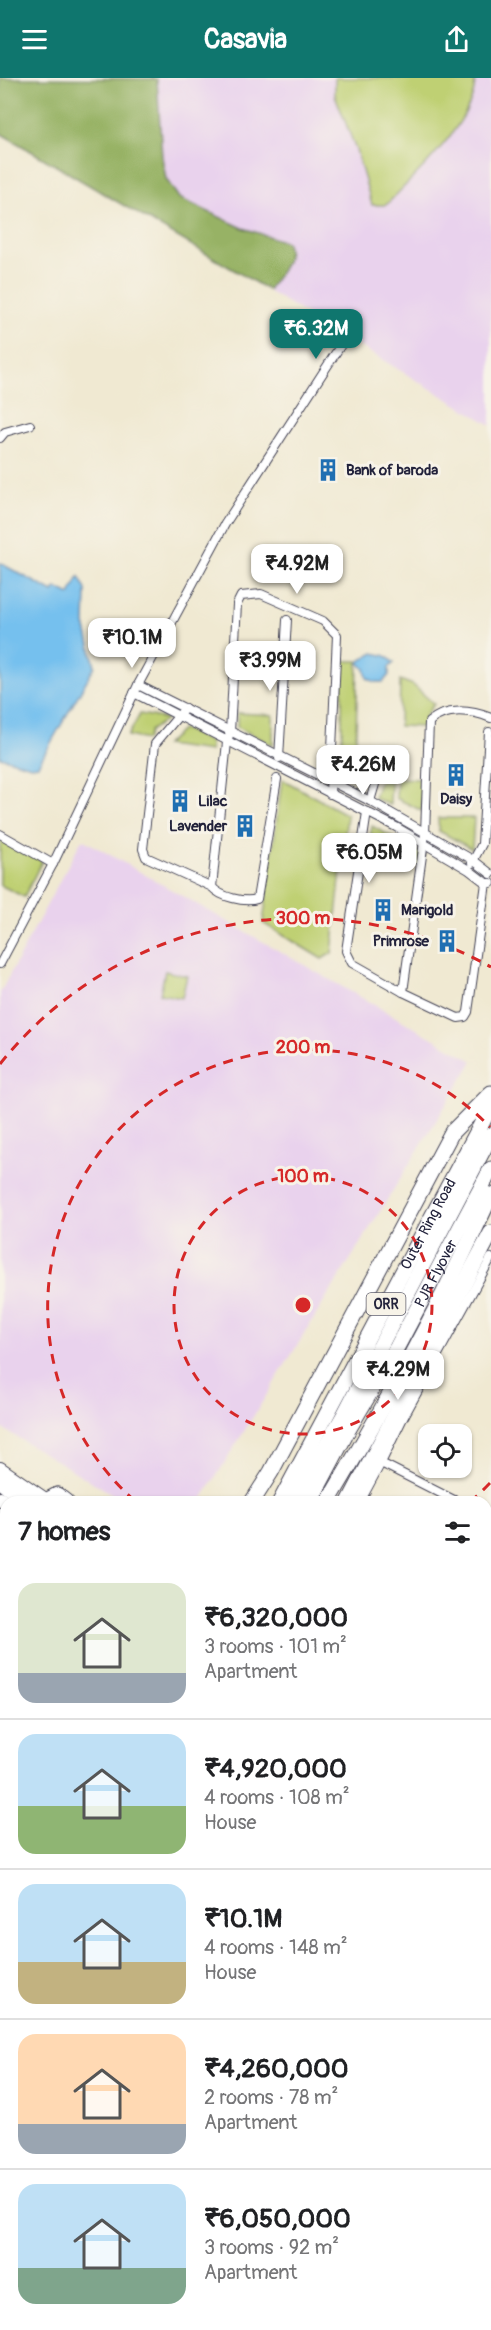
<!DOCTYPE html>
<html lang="en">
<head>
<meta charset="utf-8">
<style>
  :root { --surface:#fff; --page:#f2f2f2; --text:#202124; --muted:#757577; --line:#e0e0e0; --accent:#0f766e }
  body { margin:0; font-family:Pangolin,sans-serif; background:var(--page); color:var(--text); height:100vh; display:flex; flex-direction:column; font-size:22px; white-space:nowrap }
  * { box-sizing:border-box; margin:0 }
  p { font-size:20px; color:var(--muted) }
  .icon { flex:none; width:33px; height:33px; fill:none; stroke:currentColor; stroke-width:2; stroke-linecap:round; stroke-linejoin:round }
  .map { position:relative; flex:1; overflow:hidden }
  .drawer { position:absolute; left:0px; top:1418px; width:492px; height:836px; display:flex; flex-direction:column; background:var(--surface); border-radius:18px 18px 0 0; box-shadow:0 2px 4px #0004 }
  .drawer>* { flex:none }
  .tools { position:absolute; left:418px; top:1346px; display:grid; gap:12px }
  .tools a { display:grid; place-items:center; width:54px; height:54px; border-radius:12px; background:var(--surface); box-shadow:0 2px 4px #0004; font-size:30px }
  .price { position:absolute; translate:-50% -51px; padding:0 14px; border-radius:12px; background:#fff; color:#222; font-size:20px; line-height:39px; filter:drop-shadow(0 2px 3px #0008) }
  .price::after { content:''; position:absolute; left:50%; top:36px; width:18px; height:14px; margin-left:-9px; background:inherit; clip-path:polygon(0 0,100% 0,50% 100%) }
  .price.selected { background:var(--accent); color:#fff }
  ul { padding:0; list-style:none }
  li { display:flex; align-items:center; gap:18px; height:150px; padding:0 18px }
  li+li { border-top:2px solid var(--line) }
  li span { display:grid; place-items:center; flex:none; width:168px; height:120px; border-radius:18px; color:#555 }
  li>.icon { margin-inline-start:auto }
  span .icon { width:72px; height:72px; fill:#fffc; stroke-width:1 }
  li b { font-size:26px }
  h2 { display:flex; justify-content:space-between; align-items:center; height:72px; padding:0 18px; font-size:26px }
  header { display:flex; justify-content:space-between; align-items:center; height:78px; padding:0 18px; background:var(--accent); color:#fff; font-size:27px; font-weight:700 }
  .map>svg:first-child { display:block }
  .built { fill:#e9d2ed }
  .green { fill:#bfd073; stroke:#707957; stroke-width:1.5 }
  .forest { fill:#97b265; stroke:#5c6a50; stroke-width:1.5 }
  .water { fill:#75c0ee; stroke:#4c7194; stroke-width:1.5 }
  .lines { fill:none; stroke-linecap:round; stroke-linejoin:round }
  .street-casing { stroke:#414052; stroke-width:10 }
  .primary-casing { stroke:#414052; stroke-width:16 }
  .highway-casing { stroke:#414052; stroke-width:17 }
  .street { stroke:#fff; stroke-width:8 }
  .primary { stroke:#fff; stroke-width:14 }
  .highway { stroke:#fff; stroke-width:15 }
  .ring { fill:none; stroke:#d62828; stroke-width:3; stroke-dasharray:10 8 }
  .labels { text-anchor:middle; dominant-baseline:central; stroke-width:6; stroke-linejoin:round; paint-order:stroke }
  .shield { fill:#f7f3e8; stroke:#62616f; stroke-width:1.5 }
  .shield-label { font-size:14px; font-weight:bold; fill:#22223b }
  .poi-label { font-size:15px; font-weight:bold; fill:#22223b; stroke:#f7f3e8; text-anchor:start }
  .street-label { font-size:15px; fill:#22223b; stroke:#f7f3e8 }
  .centre { fill:#d62828; stroke:#f7f3e8; stroke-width:3 }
  .ring-label { font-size:18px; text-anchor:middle; font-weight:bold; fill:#d62828; stroke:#f7f3e8; stroke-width:6; stroke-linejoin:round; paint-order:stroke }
</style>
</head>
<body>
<header><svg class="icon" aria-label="menu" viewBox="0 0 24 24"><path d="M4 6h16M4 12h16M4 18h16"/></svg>Casavia<svg class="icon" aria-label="share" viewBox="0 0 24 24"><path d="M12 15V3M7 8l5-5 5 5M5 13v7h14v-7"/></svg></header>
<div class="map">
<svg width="491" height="2252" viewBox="0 0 491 2252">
  <rect width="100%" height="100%" fill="#f7f3e8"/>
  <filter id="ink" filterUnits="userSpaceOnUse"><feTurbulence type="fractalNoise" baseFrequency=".0167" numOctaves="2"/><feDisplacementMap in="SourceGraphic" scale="12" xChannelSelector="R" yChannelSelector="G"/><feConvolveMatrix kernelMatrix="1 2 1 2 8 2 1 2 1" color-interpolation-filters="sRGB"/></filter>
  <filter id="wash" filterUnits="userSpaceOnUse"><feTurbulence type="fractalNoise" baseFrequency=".008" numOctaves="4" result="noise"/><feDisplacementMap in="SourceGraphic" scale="24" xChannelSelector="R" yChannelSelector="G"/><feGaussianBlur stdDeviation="1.35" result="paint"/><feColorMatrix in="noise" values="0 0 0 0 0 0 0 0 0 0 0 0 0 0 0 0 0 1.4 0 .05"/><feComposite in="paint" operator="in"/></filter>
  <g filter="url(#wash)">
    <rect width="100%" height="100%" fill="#f0e9d2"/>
    <g class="built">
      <polygon points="0,0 491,0 491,347 198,171 0,55"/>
      <polygon points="82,761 473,983 201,1423 124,1423 0,1349 0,915"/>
      <polygon points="0,2177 6,2179 6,2247 116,2247 118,2252 0,2252"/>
    </g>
    <g class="green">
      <path d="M335 0H475C477 42 414 98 386 127H372L356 72 335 17Z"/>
      <polygon points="342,583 358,583 355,694 342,695"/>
      <polygon points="400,602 413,607 434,626 425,638 424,649 399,648"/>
      <polygon points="237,635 273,637 273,667 237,649"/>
      <polygon points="140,636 167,641 150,653 147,662 128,658"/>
      <polygon points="183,651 210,664 210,673 165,667"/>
      <polygon points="397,700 421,701 422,733 396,720"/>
      <polygon points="282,701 347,737 332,875 322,881 263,845"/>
      <polygon points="384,703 391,704 390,727 374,720 379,704"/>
      <polygon points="438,740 474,740 472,771 439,753"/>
      <polygon points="372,748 425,777 422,786 367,777"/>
      <polygon points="3,761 42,783 24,819 0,807 0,767"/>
      <polygon points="165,893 187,898 182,920 160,916"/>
    </g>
    <path class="forest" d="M0 0 157 1 162 79 166 101 179 120 243 150 286 164C295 180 277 198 268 212L0 55Z"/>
    <g class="water">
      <polygon points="0,485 53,514 56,510 70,517 79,499 86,512 85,546 95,588 38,687 31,688 0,679"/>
      <polygon points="374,575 386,578 394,585 389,589 389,597 383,604 375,604 367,600 365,591 359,585 361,582"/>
    </g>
  </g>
  <g filter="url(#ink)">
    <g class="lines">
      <g class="street-casing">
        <g id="street">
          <polyline points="0,360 5,354 30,347"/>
          <polyline points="138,607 370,723 473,782 491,796"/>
          <polyline points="134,615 396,749 469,792 486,805 491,805"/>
          <polyline points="185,630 155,666 143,771 146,779 212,809 227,664 230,654 237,526 241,518 261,516 323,543 337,557 330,716"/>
          <polyline points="279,680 287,542"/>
          <polyline points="370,723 378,696"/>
          <polyline points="367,734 346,873 352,885 403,914 458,940 465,939 468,934 486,805"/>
          <polyline points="0,756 53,786"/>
          <polyline points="472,785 482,766 489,654"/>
          <path d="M212 809C220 819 245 825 257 821L277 701"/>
          <polyline points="0,886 53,786 138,607 225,446 346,259"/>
          <path d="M403 914 425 756 429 644C446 629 471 632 491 640"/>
          <polyline points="360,1424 381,1385"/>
          <polyline points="458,1424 381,1385 402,1342 491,1180"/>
          <polyline points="486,1438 491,1440"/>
          <polyline points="486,1505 491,1507"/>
          <polyline points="486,1566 491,1569"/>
          <polyline points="486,1645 491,1636"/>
          <polyline points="486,1799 491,1802"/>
          <polyline points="486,1869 491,1859"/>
          <polyline points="486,1949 491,1952"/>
          <polyline points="0,1970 6,1972"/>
          <polyline points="0,2016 6,2018"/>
          <polyline points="0,2058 6,2060"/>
          <polyline points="486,2133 491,2136"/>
          <polyline points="0,2142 6,2123"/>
          <polyline points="470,2247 476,2252"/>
        </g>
      </g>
      <g class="primary-casing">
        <g id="primary">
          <polyline points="0,1391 48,1424"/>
          <polyline points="0,1404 27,1424"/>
          <polyline points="0,1421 6,1425"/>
          <polyline points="0,1437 6,1442"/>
          <polyline points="0,1547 6,1540"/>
          <polyline points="0,1610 6,1602"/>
          <polyline points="486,1697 491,1700"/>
          <polyline points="486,1710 491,1713"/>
          <polyline points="486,1726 491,1728"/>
          <polyline points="486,1738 491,1741"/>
          <polyline points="406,2252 406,2247"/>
        </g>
      </g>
      <g class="highway-casing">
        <g id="highway">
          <polyline points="44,1424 57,1417 66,1424"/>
          <polyline points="252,1424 271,1394 452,1054 491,1015"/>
          <path id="s1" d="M280 1424 491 1028"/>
          <polyline points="294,1424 344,1337 491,1057"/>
          <path id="s2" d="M310 1424 348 1352 397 1269 491 1091"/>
          <path d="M328 1424C387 1325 443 1222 491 1117"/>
          <polyline points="349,1424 491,1155"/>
          <polyline points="0,1573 6,1564"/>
          <polyline points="0,1587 6,1579"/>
          <polyline points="416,2252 417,2247"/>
        </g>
      </g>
      <use href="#street" class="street"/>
      <use href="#primary" class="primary"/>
      <use href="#highway" class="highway"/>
    </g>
  </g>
  <g class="ring">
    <circle cx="303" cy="1227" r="129"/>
    <path d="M490 1405A258 258 0 0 1 471 1423M135 1423A258 258 0 1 1 490 1049"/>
    <path d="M0 986A387 387 0 0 1 491 889"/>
  </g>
  <defs>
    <g id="building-bare" transform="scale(1.8)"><path d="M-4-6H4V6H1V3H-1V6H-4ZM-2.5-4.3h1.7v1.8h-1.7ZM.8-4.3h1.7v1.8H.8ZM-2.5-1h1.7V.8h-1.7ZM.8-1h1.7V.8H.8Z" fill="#1f6fb2" stroke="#f7f3e8" stroke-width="2.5" paint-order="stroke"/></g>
  </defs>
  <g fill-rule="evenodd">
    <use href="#building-bare" x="328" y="392"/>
    <use href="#building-bare" x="456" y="697"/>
    <use href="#building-bare" x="180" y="723"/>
    <use href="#building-bare" x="245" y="748"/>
    <use href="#building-bare" x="383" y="832"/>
    <use href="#building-bare" x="447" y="863"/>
  </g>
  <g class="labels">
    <rect class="shield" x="366.5" y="1215" width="39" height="22" rx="4.5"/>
    <g class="shield-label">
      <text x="386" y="1226">ORR</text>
    </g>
    <g class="poi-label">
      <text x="346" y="392">Bank of baroda</text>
      <text x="456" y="721" text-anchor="middle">Daisy</text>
      <text x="198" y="723">Lilac</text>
      <text x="227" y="748" text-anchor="end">Lavender</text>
      <text x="401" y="832">Marigold</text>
      <text x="429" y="863" text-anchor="end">Primrose</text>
    </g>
    <g class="street-label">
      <text stroke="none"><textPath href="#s1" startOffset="315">Outer Ring Road</textPath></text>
      <text stroke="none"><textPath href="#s2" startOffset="261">PJR Flyover</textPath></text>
    </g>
  </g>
  <circle cx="303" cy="1227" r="9" class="centre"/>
  <g class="ring-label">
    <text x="303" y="846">300 m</text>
    <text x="303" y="975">200 m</text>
    <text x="303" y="1104">100 m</text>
  </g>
</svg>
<div class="tools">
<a><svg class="icon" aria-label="locate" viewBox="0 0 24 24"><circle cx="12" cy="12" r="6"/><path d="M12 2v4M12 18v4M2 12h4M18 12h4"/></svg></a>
</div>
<b class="price selected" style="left:316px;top:282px">₹6.32M</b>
<b class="price" style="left:297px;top:517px">₹4.92M</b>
<b class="price" style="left:132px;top:591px">₹10.1M</b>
<b class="price" style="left:270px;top:614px">₹3.99M</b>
<b class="price" style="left:363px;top:718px">₹4.26M</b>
<b class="price" style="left:369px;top:806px">₹6.05M</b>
<b class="price" style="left:398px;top:1323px">₹4.29M</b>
<section class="drawer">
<h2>7 homes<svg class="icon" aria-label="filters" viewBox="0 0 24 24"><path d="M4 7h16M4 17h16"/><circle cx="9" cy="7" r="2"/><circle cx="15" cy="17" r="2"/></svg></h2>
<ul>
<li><span style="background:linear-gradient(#dfe7d0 75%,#9aa5b1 0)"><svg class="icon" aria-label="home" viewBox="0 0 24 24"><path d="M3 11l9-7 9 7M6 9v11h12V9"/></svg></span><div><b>₹6,320,000</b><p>3 rooms · 101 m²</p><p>Apartment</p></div></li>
<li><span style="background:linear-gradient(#bfe0f5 60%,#8fb573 0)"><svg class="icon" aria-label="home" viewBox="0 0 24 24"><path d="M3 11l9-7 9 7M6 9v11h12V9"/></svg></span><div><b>₹4,920,000</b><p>4 rooms · 108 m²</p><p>House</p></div></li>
<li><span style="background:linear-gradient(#bfe0f5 65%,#c2b280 0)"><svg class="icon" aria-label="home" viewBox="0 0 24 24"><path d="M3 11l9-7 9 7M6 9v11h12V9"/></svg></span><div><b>₹10.1M</b><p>4 rooms · 148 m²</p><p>House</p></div></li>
<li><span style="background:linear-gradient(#ffd9b3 75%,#9aa5b1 0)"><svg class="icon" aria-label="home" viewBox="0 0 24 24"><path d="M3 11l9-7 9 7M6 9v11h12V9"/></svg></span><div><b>₹4,260,000</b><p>2 rooms · 78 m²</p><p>Apartment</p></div></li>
<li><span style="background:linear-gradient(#bfe0f5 70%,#7fa58c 0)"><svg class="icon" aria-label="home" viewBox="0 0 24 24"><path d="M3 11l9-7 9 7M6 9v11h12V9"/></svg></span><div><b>₹6,050,000</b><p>3 rooms · 92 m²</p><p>Apartment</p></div></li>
</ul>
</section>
</div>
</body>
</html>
